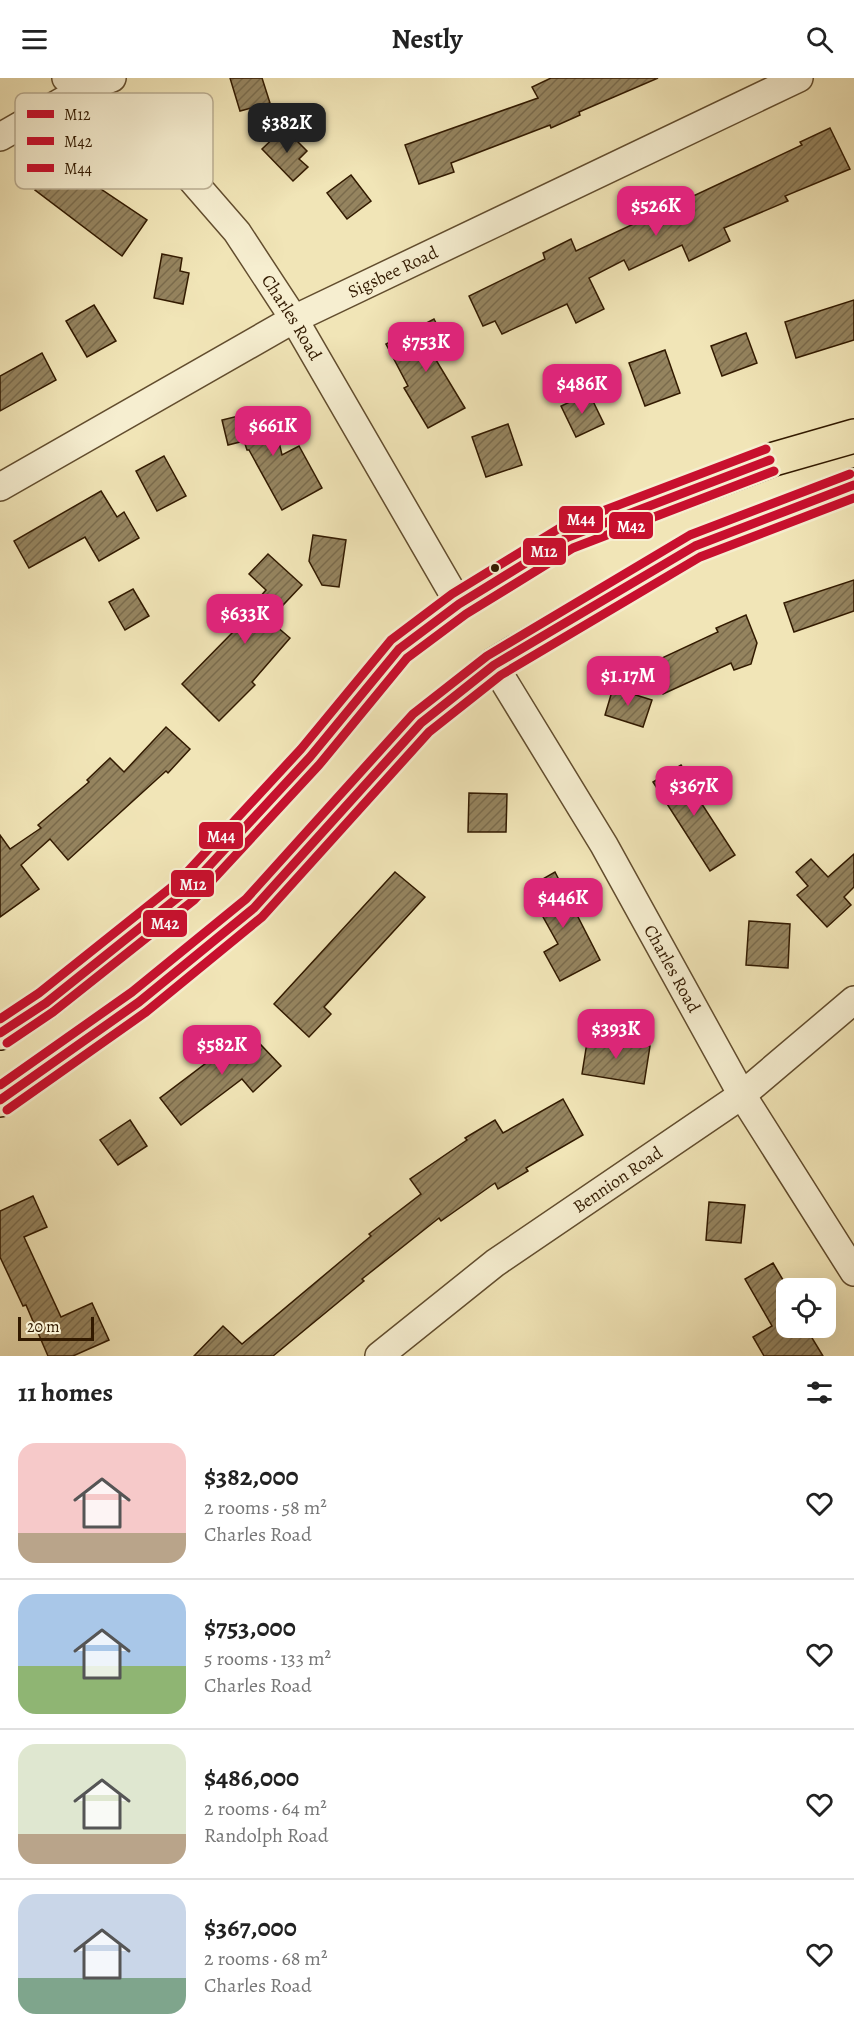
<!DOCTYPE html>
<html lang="en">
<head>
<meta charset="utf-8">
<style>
  :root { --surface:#fff; --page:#f2f2f2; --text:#222; --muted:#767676; --line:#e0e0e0; --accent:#db2777 }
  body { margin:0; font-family:Alegreya,serif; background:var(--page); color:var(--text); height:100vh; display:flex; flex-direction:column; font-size:22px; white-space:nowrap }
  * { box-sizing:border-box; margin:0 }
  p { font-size:20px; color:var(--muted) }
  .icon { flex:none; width:33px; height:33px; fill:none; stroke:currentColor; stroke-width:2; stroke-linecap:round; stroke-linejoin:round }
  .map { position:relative; height:1278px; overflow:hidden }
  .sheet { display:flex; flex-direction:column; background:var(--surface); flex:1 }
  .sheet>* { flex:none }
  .fabs { position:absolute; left:776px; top:1200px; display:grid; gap:12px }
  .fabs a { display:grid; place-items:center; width:60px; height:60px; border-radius:12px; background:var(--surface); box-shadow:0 6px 24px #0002; font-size:30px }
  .scale { position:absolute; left:18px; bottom:15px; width:76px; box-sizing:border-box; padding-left:6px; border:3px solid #321a00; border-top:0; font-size:16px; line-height:21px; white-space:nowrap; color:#321a00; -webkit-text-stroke:4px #f6eed0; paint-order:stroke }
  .price { position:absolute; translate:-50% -51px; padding:0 14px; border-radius:12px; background:var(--accent); color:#fff; font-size:20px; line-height:39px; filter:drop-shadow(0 2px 3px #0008) }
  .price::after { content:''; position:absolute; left:50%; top:36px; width:18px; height:14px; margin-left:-9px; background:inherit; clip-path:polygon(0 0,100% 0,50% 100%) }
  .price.active { background:#222; color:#fff }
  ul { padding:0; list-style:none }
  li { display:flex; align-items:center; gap:18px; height:150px; padding:0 18px }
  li+li { border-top:2px solid var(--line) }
  li span { display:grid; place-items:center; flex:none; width:168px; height:120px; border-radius:18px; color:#555 }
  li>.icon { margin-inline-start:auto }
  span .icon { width:72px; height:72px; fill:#fffc; stroke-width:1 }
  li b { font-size:26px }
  h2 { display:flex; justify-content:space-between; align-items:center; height:72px; padding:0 18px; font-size:26px }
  header { display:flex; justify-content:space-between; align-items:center; height:78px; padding:0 18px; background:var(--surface); font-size:27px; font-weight:700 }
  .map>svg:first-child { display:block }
  .building { fill:url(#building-hatch); stroke:#321a00; stroke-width:1.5 }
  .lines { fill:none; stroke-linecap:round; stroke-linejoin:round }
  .street-casing { stroke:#624d2e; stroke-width:30 }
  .primary-casing { stroke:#321a00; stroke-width:36 }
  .street { stroke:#f6eed0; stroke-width:27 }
  .primary { stroke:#f1e5b7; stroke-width:33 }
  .bus-1-casing { stroke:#f6eed0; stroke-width:14 }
  .bus-2-casing { stroke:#f6eed0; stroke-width:14 }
  .bus-3-casing { stroke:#f6eed0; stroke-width:14 }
  .bus-1 { stroke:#c8102e; stroke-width:9 }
  .bus-2 { stroke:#c8102e; stroke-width:9 }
  .bus-3 { stroke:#c8102e; stroke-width:9 }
  .bus-dot { fill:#321a00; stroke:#f6eed0; stroke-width:2 }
  .labels { text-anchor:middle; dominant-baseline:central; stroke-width:5; stroke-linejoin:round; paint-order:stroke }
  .street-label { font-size:18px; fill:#321a00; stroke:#f6eed0 }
  .key { fill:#f6eed0; stroke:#bbae92; stroke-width:1.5 }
  .key-label { font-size:16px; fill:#321a00 }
  .line-badge { stroke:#f6eed0; stroke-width:2 }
  .badge-label { font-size:16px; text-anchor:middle; font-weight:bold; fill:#fff }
</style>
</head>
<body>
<header><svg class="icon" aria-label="menu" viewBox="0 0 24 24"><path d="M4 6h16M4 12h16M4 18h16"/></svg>Nestly<svg class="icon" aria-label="search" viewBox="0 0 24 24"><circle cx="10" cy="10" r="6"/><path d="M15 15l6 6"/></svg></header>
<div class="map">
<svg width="854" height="1278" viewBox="0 0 854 1278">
  <defs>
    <pattern id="building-hatch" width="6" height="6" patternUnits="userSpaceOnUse" patternTransform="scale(1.5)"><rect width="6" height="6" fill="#95845f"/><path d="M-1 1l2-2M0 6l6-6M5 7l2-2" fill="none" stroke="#7a6b4c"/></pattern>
  </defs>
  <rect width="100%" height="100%" fill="#f1e5b7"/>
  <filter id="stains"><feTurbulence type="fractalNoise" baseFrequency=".00333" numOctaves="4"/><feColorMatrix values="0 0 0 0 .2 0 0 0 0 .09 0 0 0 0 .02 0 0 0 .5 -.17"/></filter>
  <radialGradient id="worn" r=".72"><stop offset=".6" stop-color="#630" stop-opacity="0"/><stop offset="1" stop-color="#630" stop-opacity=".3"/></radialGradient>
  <g class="building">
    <polygon points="230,0 262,0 270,25 240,33"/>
    <polygon points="551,0 658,0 579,34 580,37 551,50 550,47 451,85 454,94 419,106 405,67 538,20 532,9"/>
    <polygon points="284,50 307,73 299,81 308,89 293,103 262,71"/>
    <polygon points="830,50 850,91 785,118 788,123 724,150 730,163 689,183 682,167 629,192 624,182 589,200 604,231 576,245 567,226 502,256 495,243 483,248 469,218 545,181 543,175 571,161 576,173 802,67 800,64"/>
    <polygon points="77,77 105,100 98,109 147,142 122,178 35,112 62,78 70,85"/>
    <polygon points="351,97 371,123 347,141 327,115"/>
    <polygon points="162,176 182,180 180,193 189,195 183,226 154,220"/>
    <polygon points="854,222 854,262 796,280 785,244"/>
    <polygon points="94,227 116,263 87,279 66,243"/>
    <polygon points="434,241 451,274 436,282 465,330 428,350 404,310 408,308 386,266"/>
    <polygon points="746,255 757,285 722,298 711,268"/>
    <polygon points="665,272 680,315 645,328 629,285"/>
    <polygon points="42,275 56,302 0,333 0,298"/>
    <polygon points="589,315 604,346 576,359 561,328"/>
    <polygon points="271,330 282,377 299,368 322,410 282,432 249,372 247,372 244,363 228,367 222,342"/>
    <polygon points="508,346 522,387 486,399 472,359"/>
    <polygon points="164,378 186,418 157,433 136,393"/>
    <polygon points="101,413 117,439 124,434 139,460 99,483 85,459 29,490 14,463"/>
    <polygon points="313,457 346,462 339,509 322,507 309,483"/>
    <polygon points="268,476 302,507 269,542 290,560 252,604 255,607 219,643 182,606 234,553 232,551 266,512 249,496"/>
    <polygon points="854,502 854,533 794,554 784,525"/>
    <polygon points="133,511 149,538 125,552 109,524"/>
    <polygon points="746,537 757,565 751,586 734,592 731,585 663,616 649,586 718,554 716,550"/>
    <polygon points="613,610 652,622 643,649 605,637"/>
    <polygon points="166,649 190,671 168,695 166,693 68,782 50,761 21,787 39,811 0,839 0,757 10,771 41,750 38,747 89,704 87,702 110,680 124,694"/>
    <polygon points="681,687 699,715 696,717 735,777 710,793 653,704"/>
    <polygon points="469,715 507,716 506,754 468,754"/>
    <polygon points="854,776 854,809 844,819 851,827 827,849 797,817 808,808 796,794 811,781 828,799"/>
    <polygon points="395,794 425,819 324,929 331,936 309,959 274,926"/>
    <polygon points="555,794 600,882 560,903 544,874 558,866 527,810"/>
    <polygon points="749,843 790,846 788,890 746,887"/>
    <polygon points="243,948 281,988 253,1014 242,1001 181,1047 160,1020 218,976 216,973"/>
    <polygon points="588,958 650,968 644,1006 582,996"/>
    <polygon points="563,1021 583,1057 526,1090 528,1093 498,1111 495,1105 441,1143 439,1140 362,1201 364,1203 273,1278 194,1278 223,1248 242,1266 371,1158 369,1156 421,1116 410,1101 467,1062 465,1060 495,1042 503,1055"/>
    <polygon points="130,1042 147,1068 118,1087 100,1062"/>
    <polygon points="33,1118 47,1149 24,1159 61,1239 92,1225 109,1262 73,1278 48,1278 26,1227 23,1228 0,1179 0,1133"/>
    <polygon points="709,1124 745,1127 741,1165 706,1162"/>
    <polygon points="773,1185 786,1207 786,1250 806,1250 823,1278 764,1278 753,1259 772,1248 745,1201"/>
  </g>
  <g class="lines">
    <g class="street-casing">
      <g id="street">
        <path id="s1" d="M66 0 164 70 237 154 294 241 459 526"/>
        <polyline points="0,59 82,12 112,0"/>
        <path id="s2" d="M0 409 294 241 799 0"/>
        <path id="s3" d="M494 587 604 767 742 1017 854 1194"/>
        <path id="s4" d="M379 1278 495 1185 742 1017 854 922"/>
      </g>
    </g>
    <g class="primary-casing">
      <g id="primary">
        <polyline points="0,955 46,925 186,813 310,679 399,571 459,526 568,459 774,381 854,358"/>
        <polyline points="0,1022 139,924 254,830 421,645 494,587 695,468 854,407"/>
      </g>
    </g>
    <use href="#street" class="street"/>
    <use href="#primary" class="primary"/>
    <g class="bus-1-casing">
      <g id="bus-1">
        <polyline points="0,955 46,925 186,813 310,679 399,571 459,526 568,459 770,382"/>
        <polyline points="0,1022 139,924 254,830 421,645 494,587 695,468 854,407"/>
      </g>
    </g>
    <g class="bus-2-casing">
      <g id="bus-2">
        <polyline points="7,965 53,934 194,822 319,687 407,580 466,536 573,470 774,393"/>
        <polyline points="7,1032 146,934 262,839 429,654 501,597 700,479 854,420"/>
      </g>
    </g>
    <g class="bus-3-casing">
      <g id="bus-3">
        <polyline points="0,941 39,915 178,804 301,671 391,562 452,516 563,448 766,371"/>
        <polyline points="0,1007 132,914 246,821 413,636 487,578 690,457 850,396"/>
      </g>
    </g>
    <use href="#bus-1" class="bus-1"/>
    <use href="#bus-2" class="bus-2"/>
    <use href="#bus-3" class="bus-3"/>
  </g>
  <circle class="bus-dot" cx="495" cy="490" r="5"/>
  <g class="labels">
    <g class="street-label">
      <text stroke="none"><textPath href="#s2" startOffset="448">Sigsbee Road</textPath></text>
      <text stroke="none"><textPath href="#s1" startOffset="333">Charles Road</textPath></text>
      <text stroke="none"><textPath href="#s3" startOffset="352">Charles Road</textPath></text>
      <text stroke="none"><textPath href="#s4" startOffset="297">Bennion Road</textPath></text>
    </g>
  </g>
  <rect x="15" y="15" width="198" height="96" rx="9" class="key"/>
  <rect x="27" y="32" width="27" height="8" fill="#c8102e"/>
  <rect x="27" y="59" width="27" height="8" fill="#c8102e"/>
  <rect x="27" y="86" width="27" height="8" fill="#c8102e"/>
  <g class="key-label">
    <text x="64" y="42">M12</text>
    <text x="64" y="69">M42</text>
    <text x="64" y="96">M44</text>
  </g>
  <g class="line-badge">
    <rect x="558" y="427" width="46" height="29" rx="6" fill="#c8102e"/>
    <rect x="608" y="433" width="46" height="29" rx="6" fill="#c8102e"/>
    <rect x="522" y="459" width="45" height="29" rx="6" fill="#c8102e"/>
    <rect x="198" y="743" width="46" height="29" rx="6" fill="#c8102e"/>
    <rect x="170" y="791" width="45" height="29" rx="6" fill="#c8102e"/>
    <rect x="142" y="831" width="46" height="29" rx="6" fill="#c8102e"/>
  </g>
  <g class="badge-label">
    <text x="581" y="447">M44</text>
    <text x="631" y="454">M42</text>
    <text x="544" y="479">M12</text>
    <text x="221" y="764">M44</text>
    <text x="193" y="812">M12</text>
    <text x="165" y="851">M42</text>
  </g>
  <rect width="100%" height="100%" filter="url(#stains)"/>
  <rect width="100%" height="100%" fill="url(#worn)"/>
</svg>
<div class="fabs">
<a><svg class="icon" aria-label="locate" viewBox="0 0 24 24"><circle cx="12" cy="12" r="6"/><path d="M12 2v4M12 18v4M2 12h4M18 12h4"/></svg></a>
</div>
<div class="scale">20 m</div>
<b class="price active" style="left:287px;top:76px">$382K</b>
<b class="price" style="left:656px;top:159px">$526K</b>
<b class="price" style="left:426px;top:295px">$753K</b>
<b class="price" style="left:582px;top:337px">$486K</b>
<b class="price" style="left:273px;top:379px">$661K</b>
<b class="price" style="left:245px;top:567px">$633K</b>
<b class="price" style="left:628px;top:629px">$1.17M</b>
<b class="price" style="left:694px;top:739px">$367K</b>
<b class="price" style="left:563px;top:851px">$446K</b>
<b class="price" style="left:616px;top:982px">$393K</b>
<b class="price" style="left:222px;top:998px">$582K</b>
</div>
<section class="sheet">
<h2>11 homes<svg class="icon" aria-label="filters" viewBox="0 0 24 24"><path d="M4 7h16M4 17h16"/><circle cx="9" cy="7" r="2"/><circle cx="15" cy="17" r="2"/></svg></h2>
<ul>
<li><span style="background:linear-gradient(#f6c9c9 75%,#b9a48a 0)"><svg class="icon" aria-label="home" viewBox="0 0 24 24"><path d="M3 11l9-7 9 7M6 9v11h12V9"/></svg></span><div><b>$382,000</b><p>2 rooms · 58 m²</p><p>Charles Road</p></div><svg class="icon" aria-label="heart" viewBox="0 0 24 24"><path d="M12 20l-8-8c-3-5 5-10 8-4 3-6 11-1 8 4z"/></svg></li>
<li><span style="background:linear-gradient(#a9c7e8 60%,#8fb573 0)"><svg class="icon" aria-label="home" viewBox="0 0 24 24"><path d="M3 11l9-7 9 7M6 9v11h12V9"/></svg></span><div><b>$753,000</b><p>5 rooms · 133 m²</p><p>Charles Road</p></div><svg class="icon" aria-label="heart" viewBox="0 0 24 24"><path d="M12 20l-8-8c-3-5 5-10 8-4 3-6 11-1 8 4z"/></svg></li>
<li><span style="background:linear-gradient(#dfe7d0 75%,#b9a48a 0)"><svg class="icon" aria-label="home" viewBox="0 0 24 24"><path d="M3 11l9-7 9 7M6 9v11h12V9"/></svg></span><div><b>$486,000</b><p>2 rooms · 64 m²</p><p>Randolph Road</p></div><svg class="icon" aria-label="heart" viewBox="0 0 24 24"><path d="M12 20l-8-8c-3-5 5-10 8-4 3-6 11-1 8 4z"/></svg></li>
<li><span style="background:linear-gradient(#c9d6e8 70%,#7fa58c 0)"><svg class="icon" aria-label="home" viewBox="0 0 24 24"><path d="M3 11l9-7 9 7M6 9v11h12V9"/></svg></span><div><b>$367,000</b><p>2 rooms · 68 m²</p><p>Charles Road</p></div><svg class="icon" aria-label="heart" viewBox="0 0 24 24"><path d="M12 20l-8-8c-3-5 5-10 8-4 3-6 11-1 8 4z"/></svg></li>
</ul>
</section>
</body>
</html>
